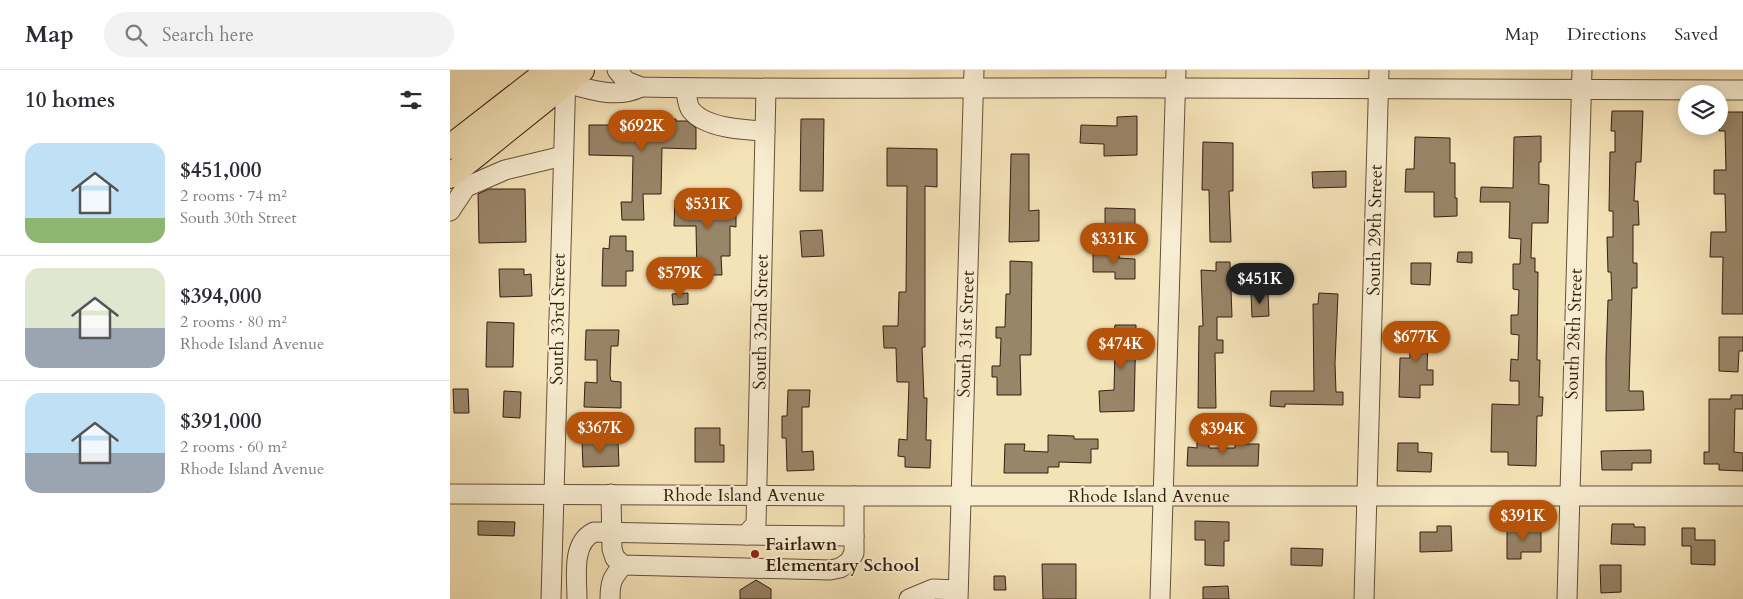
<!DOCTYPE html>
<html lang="en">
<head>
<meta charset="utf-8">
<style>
  :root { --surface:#fff; --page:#f2f2f3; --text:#2b2b33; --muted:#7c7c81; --line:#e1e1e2; --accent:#b45309 }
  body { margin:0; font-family:Cardo,serif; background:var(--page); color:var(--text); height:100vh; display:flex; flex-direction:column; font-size:19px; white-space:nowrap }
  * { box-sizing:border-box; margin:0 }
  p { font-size:16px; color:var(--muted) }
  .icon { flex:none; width:28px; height:28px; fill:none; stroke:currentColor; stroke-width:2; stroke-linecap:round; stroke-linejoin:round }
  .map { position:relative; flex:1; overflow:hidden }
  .panel { display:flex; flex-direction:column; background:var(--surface); width:450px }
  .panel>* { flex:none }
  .buttons { position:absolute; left:1228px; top:15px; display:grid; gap:10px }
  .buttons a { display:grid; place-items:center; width:50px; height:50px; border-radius:50%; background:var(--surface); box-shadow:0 2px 12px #0003; font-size:25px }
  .price { position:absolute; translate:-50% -42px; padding:0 11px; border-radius:18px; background:var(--accent); color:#fff; font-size:16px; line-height:32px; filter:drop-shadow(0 1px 2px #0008) }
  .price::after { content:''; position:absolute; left:50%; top:30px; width:15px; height:11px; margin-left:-8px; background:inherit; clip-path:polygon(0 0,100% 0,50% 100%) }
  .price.active { background:#222; color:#fff }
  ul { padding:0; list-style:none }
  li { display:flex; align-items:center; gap:15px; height:125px; padding:0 25px }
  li+li { border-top:1px solid var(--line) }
  li span { display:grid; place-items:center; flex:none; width:140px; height:100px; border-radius:15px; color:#555 }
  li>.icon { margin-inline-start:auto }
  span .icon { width:60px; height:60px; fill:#fffc; stroke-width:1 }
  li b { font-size:21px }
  h2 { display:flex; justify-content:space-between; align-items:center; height:60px; padding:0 25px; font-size:21px }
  header { display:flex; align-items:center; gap:30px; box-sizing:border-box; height:70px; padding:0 25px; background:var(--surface); border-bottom:1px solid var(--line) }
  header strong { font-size:24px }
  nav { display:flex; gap:28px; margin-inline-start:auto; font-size:18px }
  .search { width:350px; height:45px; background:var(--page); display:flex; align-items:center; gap:12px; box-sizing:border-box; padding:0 18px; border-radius:28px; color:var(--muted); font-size:19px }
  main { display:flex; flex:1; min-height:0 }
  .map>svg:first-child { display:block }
  .building { fill:#998568; stroke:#351f11 }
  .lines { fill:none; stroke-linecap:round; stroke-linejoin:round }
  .minor-casing { stroke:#65503b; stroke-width:21 }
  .major-casing { stroke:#351f11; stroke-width:26 }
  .minor { stroke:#f8edd1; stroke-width:19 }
  .major { stroke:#f5e3b8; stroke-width:24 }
  .poi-dot { fill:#8f2418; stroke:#f8edd1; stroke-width:2 }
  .labels { text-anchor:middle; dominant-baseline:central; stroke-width:4; stroke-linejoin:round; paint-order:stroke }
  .street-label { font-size:18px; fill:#351f11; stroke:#f8edd1 }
  .poi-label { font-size:18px; font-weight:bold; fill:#351f11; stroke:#f8edd1; text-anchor:start }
</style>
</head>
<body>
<header>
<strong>Map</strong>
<div class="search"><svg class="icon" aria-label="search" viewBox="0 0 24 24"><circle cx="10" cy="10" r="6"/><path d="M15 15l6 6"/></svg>Search here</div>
<nav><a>Map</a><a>Directions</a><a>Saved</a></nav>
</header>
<main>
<section class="panel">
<h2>10 homes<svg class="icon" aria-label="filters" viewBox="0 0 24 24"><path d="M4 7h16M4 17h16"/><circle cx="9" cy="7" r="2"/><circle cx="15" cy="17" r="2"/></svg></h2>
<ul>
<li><span style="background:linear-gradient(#bfe0f5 75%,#8fb573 0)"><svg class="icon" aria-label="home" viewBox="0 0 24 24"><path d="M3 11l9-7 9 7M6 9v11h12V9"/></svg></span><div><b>$451,000</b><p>2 rooms · 74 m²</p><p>South 30th Street</p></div></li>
<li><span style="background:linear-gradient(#dfe7d0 60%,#9aa5b1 0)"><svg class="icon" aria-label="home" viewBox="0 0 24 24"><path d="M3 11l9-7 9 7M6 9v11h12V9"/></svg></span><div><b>$394,000</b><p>2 rooms · 80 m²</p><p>Rhode Island Avenue</p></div></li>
<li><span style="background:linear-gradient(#bfe0f5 60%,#9aa5b1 0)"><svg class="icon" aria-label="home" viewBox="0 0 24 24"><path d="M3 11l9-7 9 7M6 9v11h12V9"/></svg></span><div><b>$391,000</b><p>2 rooms · 60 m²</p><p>Rhode Island Avenue</p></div></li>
</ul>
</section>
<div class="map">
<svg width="1293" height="529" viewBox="0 0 1293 529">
  <rect width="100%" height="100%" fill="#f5e3b8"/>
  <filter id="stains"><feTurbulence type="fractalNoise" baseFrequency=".004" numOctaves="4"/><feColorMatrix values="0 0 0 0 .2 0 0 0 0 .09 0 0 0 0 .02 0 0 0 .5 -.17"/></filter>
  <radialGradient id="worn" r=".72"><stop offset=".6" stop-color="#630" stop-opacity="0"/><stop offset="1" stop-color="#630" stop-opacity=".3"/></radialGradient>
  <g class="building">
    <polygon points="1162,41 1193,41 1191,92 1186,92 1184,131 1188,131 1189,155 1183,155 1183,193 1187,193 1187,218 1182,218 1179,321 1193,321 1194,340 1156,341 1156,287 1158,230 1162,230 1161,202 1158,202 1157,167 1163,167 1163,141 1159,141 1160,82 1165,82 1165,61 1161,61"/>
    <polygon points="1269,42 1293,42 1293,244 1272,244 1273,187 1260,187 1261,162 1276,162 1275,124 1264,124 1264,100 1276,100 1275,61 1269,61"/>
    <polygon points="175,45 193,45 193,49 226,49 226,51 237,51 246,58 246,79 212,78 211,124 193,124 194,150 172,150 171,132 182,132 183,86 139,85 139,55 175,55"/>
    <polygon points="687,46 687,85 654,86 654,74 630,73 631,55 667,56 667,47"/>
    <polygon points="351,49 374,49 373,121 350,121"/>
    <polygon points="1091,66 1091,92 1089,92 1089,114 1099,115 1098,153 1082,153 1081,188 1085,188 1085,202 1088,202 1087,290 1090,290 1089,327 1093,327 1092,346 1087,346 1086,396 1058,395 1058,382 1041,382 1042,334 1069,335 1069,311 1060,311 1061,289 1068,290 1069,265 1061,264 1061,245 1068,245 1069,220 1063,219 1063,194 1070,194 1071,169 1059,168 1060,132 1030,132 1031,117 1063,118 1064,67"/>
    <polygon points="965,67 1000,68 1000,93 1005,93 1005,128 1007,128 1007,146 984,147 984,122 955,122 956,99 964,99"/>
    <polygon points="753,72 783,73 783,121 779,121 781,172 760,172 759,120 752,120"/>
    <polygon points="437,78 487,79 487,117 475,116 475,277 472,277 474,328 477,328 476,370 481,370 480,398 455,397 455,387 448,386 449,369 457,370 459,312 447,312 446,278 434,278 433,256 448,256 449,222 456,222 457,116 437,116"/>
    <polygon points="561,84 579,84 579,141 589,140 589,171 559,172"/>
    <polygon points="896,101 896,117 863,118 862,102"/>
    <polygon points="39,119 75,119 76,172 29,173 28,124"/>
    <polygon points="225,130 286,131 286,157 280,156 280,186 271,186 272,205 247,205 246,156 224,156"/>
    <polygon points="655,138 685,139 685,168 666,167 666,154 655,154"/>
    <polygon points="372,160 374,186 352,187 350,161"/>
    <polygon points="160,166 176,166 176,181 183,181 183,201 176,201 176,216 152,216 153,178 159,179"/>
    <polygon points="643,181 669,181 669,188 685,189 685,209 665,209 665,202 643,202"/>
    <polygon points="1008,182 1022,182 1022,193 1007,192"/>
    <polygon points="560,191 582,192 581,285 570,285 571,325 547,325 547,307 542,307 542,296 550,296 551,268 546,268 546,257 555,257 556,224 560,224"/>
    <polygon points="766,192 780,192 782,247 767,247 767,270 773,270 773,283 765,283 766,338 748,338 749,256 753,256 751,200 766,201"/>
    <polygon points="961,193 981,193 980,215 961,214"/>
    <polygon points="49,199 74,199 74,205 81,204 82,226 50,227"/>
    <polygon points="238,223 238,234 223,235 222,224"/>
    <polygon points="818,223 819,246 802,247 801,224"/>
    <polygon points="869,223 888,224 885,293 886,322 893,322 893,335 835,334 835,337 820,336 821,321 864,321 863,234 868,234"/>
    <polygon points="37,252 64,253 63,297 36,297"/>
    <polygon points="665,255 686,255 684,341 650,342 649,321 664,320 665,280 653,280 653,263 664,263"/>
    <polygon points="985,255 985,270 978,270 977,300 983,300 983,315 970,315 970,328 949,327 950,288 960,288 959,256"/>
    <polygon points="136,260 169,260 168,276 161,276 160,305 161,311 171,312 171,338 134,337 135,312 147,313 147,290 135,290"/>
    <polygon points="1269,267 1293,267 1293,281 1289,281 1288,302 1269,301"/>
    <polygon points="3,319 18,319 19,343 4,343"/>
    <polygon points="338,320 360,320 359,337 352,337 352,382 363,381 364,400 337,401 336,368 332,368 332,346 337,346"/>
    <polygon points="54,321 71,322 70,348 53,347"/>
    <polygon points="1281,325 1293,325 1293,339 1285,339 1284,382 1293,383 1293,401 1269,400 1269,394 1254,394 1254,382 1259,382 1259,329 1281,329"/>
    <polygon points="245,358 270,358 270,375 274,375 274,392 245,392"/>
    <polygon points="598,365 624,366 624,369 648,369 648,379 641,379 641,393 609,392 609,397 598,397 598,403 554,403 555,374 575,374 574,381 598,382"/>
    <polygon points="747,370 759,371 759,378 785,378 785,374 809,374 808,396 737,396 738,377 747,378"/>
    <polygon points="168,371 169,396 133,397 132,372"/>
    <polygon points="948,373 968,373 968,382 982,383 981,402 947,401"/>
    <polygon points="1201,380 1201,393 1182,393 1182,400 1152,400 1151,381"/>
    <polygon points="28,451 65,452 64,466 28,465"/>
    <polygon points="745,451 779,452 779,471 774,471 774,496 755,495 755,470 745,470"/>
    <polygon points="1162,454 1184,454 1184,457 1195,457 1195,475 1161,474"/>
    <polygon points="987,456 1001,456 1002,481 970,482 970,462 987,462"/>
    <polygon points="1232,458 1245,458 1245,470 1265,470 1265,495 1241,494 1241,476 1232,476"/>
    <polygon points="1057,459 1091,460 1091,482 1071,482 1071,489 1057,489"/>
    <polygon points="841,478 873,479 872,496 841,495"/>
    <polygon points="592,494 626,494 626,529 593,529"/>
    <polygon points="1150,495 1171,495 1171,522 1151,523"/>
    <polygon points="544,506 555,506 556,520 544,520"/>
    <polygon points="306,510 321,519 321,529 290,529 290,520"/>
    <polygon points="778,516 779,529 753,529 753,517"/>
  </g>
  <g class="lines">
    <g class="minor-casing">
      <g id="minor">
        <path d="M167 0 176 11 191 17C370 20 549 17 728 18 917 18 1105 21 1293 20"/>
        <path d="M116 13C141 20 167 29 191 17"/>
        <path d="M235 18C237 24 237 35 241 40 255 58 294 60 315 61"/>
        <polyline points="0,141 16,117 55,100 113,86"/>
        <polyline points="0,424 404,426 1293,426"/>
        <polyline points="161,424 162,479 165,488 173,495 380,500 390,498 399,492 404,483 404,426"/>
        <polyline points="296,465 404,466"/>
        <polyline points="101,529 116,3"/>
        <path d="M127 529C127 507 121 473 144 462L296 465 306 454 316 19"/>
        <path d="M160 529C160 512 162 508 173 495"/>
        <polyline points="459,529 483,519 508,520"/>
        <polyline points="508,529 524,0"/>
        <polyline points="710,529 726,0"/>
        <polyline points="914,529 929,0"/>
        <polyline points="1117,529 1132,0"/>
      </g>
    </g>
    <g class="major-casing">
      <g id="major">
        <polyline points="0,77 99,0"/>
        <polyline points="0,106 132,0"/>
      </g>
    </g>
    <use href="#minor" class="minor"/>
    <use href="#major" class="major"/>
  </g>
  <circle class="poi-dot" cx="305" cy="484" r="5"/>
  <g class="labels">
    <g class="street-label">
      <text transform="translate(925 160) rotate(-89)">South 29th Street</text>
      <text transform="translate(108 249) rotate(-89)">South 33rd Street</text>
      <text transform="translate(311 252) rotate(-89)">South 32nd Street</text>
      <text transform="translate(516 264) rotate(-88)">South 31st Street</text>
      <text transform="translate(1124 264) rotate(-88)">South 28th Street</text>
      <text x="294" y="425">Rhode Island Avenue</text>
      <text x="699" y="426">Rhode Island Avenue</text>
    </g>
    <g class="poi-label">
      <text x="315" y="474">Fairlawn<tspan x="315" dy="21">Elementary School</tspan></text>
    </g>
  </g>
  <rect width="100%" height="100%" filter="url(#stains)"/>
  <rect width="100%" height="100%" fill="url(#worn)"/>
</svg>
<div class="buttons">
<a><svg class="icon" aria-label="layers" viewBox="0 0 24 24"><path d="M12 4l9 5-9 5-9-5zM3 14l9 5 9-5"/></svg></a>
</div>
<b class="price" style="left:192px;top:82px">$692K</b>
<b class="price" style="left:258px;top:160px">$531K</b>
<b class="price" style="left:664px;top:195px">$331K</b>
<b class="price" style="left:230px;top:229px">$579K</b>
<b class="price active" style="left:810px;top:235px">$451K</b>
<b class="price" style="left:966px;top:293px">$677K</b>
<b class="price" style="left:671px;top:300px">$474K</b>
<b class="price" style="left:150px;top:384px">$367K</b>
<b class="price" style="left:773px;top:385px">$394K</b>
<b class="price" style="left:1073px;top:472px">$391K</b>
</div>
</main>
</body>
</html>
